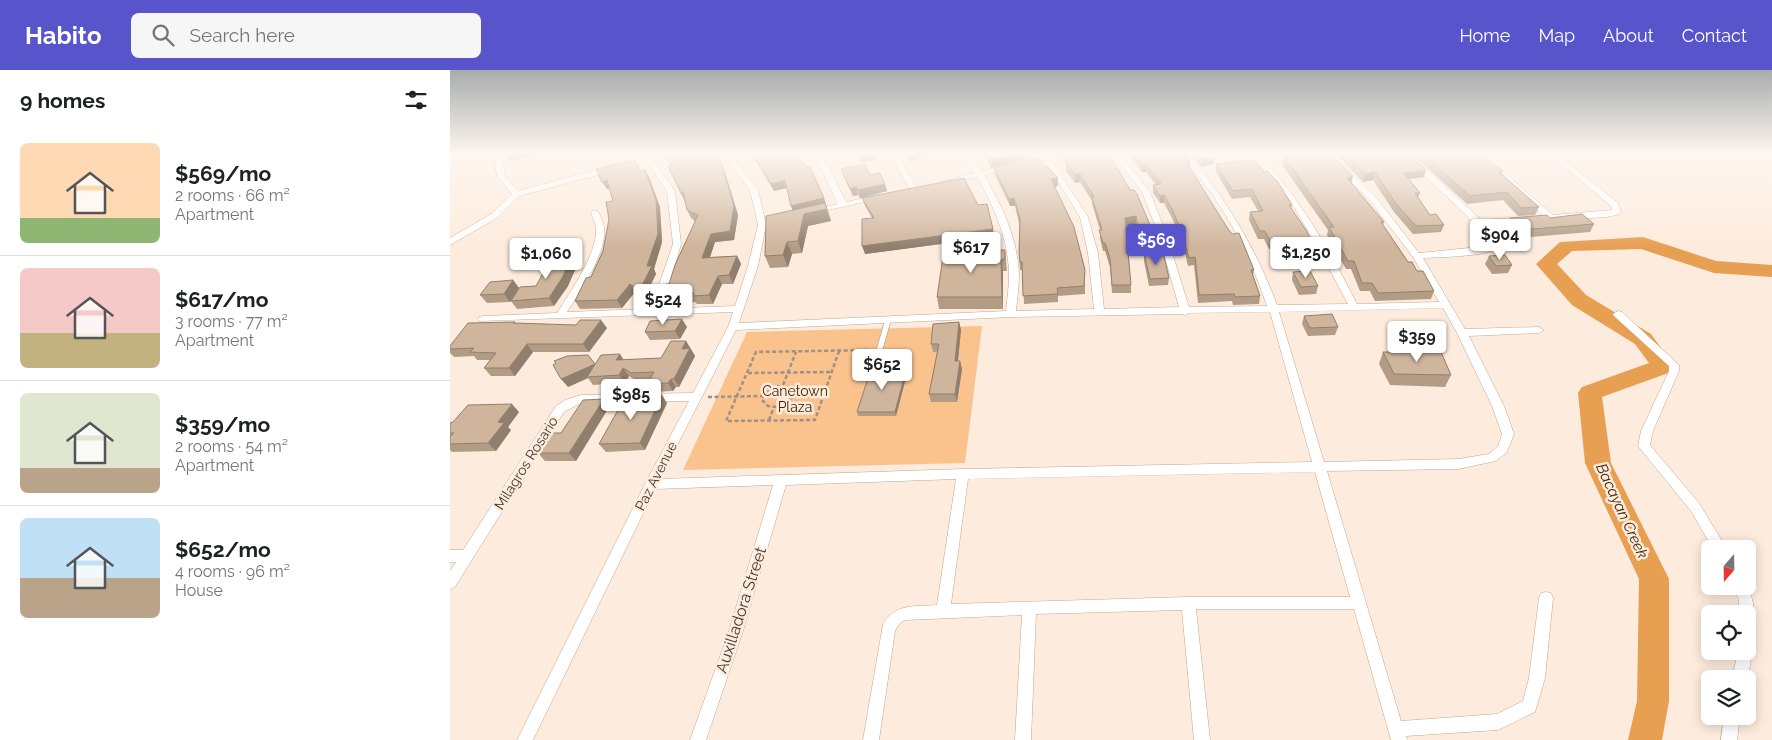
<!DOCTYPE html>
<html lang="en">
<head>
<meta charset="utf-8">
<style>
  :root { --surface:#fff; --page:#f6f6f6; --text:#202124; --muted:#757577; --line:#e0e0e0; --accent:#5754cc }
  body { margin:0; font-family:Raleway,sans-serif; background:var(--page); color:var(--text); height:100vh; display:flex; flex-direction:column; font-size:19px; white-space:nowrap }
  * { box-sizing:border-box; margin:0 }
  p { font-size:16px; color:var(--muted) }
  .icon { flex:none; width:28px; height:28px; fill:none; stroke:currentColor; stroke-width:2; stroke-linecap:round; stroke-linejoin:round }
  .map { position:relative; flex:1; overflow:hidden }
  .sheet { display:flex; flex-direction:column; background:var(--surface); width:450px }
  .sheet>* { flex:none }
  .needle { width:32px; rotate:200deg }
  .tools { position:absolute; left:1251px; top:470px; display:grid; gap:10px }
  .tools a { display:grid; place-items:center; width:55px; height:55px; border-radius:8px; background:var(--surface); box-shadow:0 2px 12px #0003; font-size:25px }
  .price { position:absolute; translate:-50% -42px; padding:0 11px; border-radius:5px; background:#fff; color:#222; font-size:16px; line-height:32px; filter:drop-shadow(0 1px 2px #0008) }
  .price::after { content:''; position:absolute; left:50%; top:30px; width:15px; height:11px; margin-left:-8px; background:inherit; clip-path:polygon(0 0,100% 0,50% 100%) }
  .price.current { background:var(--accent); color:#fff }
  ul { padding:0; list-style:none }
  li { display:flex; align-items:center; gap:15px; height:125px; padding:0 20px }
  li+li { border-top:1px solid var(--line) }
  li span { display:grid; place-items:center; flex:none; width:140px; height:100px; border-radius:8px; color:#555 }
  li>.icon { margin-inline-start:auto }
  span .icon { width:60px; height:60px; fill:#fffc; stroke-width:1 }
  li b { font-size:21px }
  h2 { display:flex; justify-content:space-between; align-items:center; height:60px; padding:0 20px; font-size:21px }
  header { display:flex; align-items:center; gap:30px; box-sizing:border-box; height:70px; padding:0 25px; background:var(--accent); color:#fff }
  header strong { font-size:24px }
  nav { display:flex; gap:28px; margin-inline-start:auto; font-size:18px }
  .search { width:350px; height:45px; background:var(--page); display:flex; align-items:center; gap:12px; box-sizing:border-box; padding:0 18px; border-radius:8px; color:var(--muted); font-size:19px }
  main { display:flex; flex:1; min-height:0 }
  .map>svg:first-child { display:block }
  .green { fill:#fac38d }
  .lines { fill:none; stroke-linecap:round; stroke-linejoin:round }
  .river { fill:#e79f52; fill-rule:evenodd }
  .lane-casing { stroke:#c1a78e; stroke-width:7 }
  .street-casing { stroke:#c1a78e; stroke-width:1 }
  .path { stroke:#9f9184; stroke-width:2.5; stroke-dasharray:4 2.5; stroke-linecap:butt }
  .lane { stroke:#fff; stroke-width:5.5 }
  .street { fill:#fff; fill-rule:evenodd }
  .wall { fill:#b29c86 }
  .shaded-wall { fill:#917f6d }
  .building { fill:#cfb59c; stroke:#917f6d }
  .labels { text-anchor:middle; dominant-baseline:central; stroke-width:5; stroke-linejoin:round; paint-order:stroke }
  .park-label { font-size:14px; fill:#432705; stroke:#fdecdd }
  .street-label { font-size:14px; fill:#43382e; stroke:#fdecdd }
  .water-label { font-size:15px; font-style:italic; fill:#412402; stroke:#fdecdd }
  .near-street-label { font-size:16px; fill:#43382e; stroke:#fdecdd }
</style>
</head>
<body>
<header>
<strong>Habito</strong>
<div class="search"><svg class="icon" aria-label="search" viewBox="0 0 24 24"><circle cx="10" cy="10" r="6"/><path d="M15 15l6 6"/></svg>Search here</div>
<nav><a>Home</a><a>Map</a><a>About</a><a>Contact</a></nav>
</header>
<main>
<section class="sheet">
<h2>9 homes<svg class="icon" aria-label="filters" viewBox="0 0 24 24"><path d="M4 7h16M4 17h16"/><circle cx="9" cy="7" r="2"/><circle cx="15" cy="17" r="2"/></svg></h2>
<ul>
<li><span style="background:linear-gradient(#ffd9b3 75%,#8fb573 0)"><svg class="icon" aria-label="home" viewBox="0 0 24 24"><path d="M3 11l9-7 9 7M6 9v11h12V9"/></svg></span><div><b>$569/mo</b><p>2 rooms · 66 m²</p><p>Apartment</p></div></li>
<li><span style="background:linear-gradient(#f6c9c9 65%,#c2b280 0)"><svg class="icon" aria-label="home" viewBox="0 0 24 24"><path d="M3 11l9-7 9 7M6 9v11h12V9"/></svg></span><div><b>$617/mo</b><p>3 rooms · 77 m²</p><p>Apartment</p></div></li>
<li><span style="background:linear-gradient(#dfe7d0 75%,#b9a48a 0)"><svg class="icon" aria-label="home" viewBox="0 0 24 24"><path d="M3 11l9-7 9 7M6 9v11h12V9"/></svg></span><div><b>$359/mo</b><p>2 rooms · 54 m²</p><p>Apartment</p></div></li>
<li><span style="background:linear-gradient(#bfe0f5 60%,#b9a48a 0)"><svg class="icon" aria-label="home" viewBox="0 0 24 24"><path d="M3 11l9-7 9 7M6 9v11h12V9"/></svg></span><div><b>$652/mo</b><p>4 rooms · 96 m²</p><p>House</p></div></li>
</ul>
</section>
<div class="map">
<svg width="1322" height="670" viewBox="0 0 1322 670">
  <rect width="100%" height="100%" fill="#fdecdd"/>
  <polygon class="green" points="532,256 515,393 233,400 297,262"/>
  <g class="lines">
    <polygon class="river" points="1193,167 1266,191 1322,195 1322,207 1264,203 1191,179 1122,181 1107,194 1136,225 1201,264 1224,296 1221,302 1152,327 1161,393 1219,509 1219,631 1212,670 1178,670 1187,631 1189,509 1135,393 1128,323 1132,317 1199,293 1185,274 1122,235 1086,194 1110,172"/>
    <g class="lane-casing">
      <polyline id="lane" points="424,299 438,250"/>
    </g>
    <g class="street-casing">
      <g id="street">
        <path d="M44 84H52L55 106 68 121 198 86 220 84 219 86 203 90 225 121 231 174 220 212 206 239 285 236 298 196 308 155 300 120 273 84H281L308 120 316 155 308 196 289 253 556 241C557 229 559 218 559 206 559 171 544 136 527 107L495 114 491 112 524 103 512 84H520L531 101 560 95 564 97 534 105C552 135 568 170 569 205 569 217 567 229 566 241L644 239 638 183 630 147 595 91 575 95 571 93 592 87 590 84H598L599 86 621 84 601 90 638 147 648 183 654 239 729 237 708 163 692 122 662 84H670L700 122 716 163 739 237 817 236C803 196 786 157 761 123 752 109 739 97 730 84H738C777 130 806 179 827 235L898 234 867 176 844 137 800 84H808C851 128 879 180 907 234L989 232 963 187 920 131 875 84H883L926 127 969 183 1039 176 1036 168 1016 145 952 84H960L967 90 1031 150 1094 146 1025 84H1033L1103 145 1162 140 1161 136 1100 85 1107 84 1168 133 1171 142 1170 144 1157 147 1035 155 1048 177C1038 187 989 187 973 188L1015 259 1089 257 1094 260 1089 263 1019 266 1054 336 1064 364 1057 382 1046 391 1008 399 877 401 951 651 1047 644 1073 631 1079 608 1089 528 1091 523 1096 522 1101 523 1103 528 1095 608 1085 642 1048 660 956 666 957 670H941L904 539H746L760 670H744L732 540 586 544 581 670H565L572 545 455 550 449 554 445 561 429 670H413L433 554C446 533 464 537 487 535L506 409 336 415 292 564 256 670H240L278 564 323 415 205 419 83 670H67L195 414 239 331 131 333 114 342 5 517 0 519V501L6 492H0V480H13L106 336 115 330 131 325 243 323 278 257 283 242 29 251 28 249 29 247 33 246 107 243C120 222 148 183 146 158 145 153 143 148 141 143L142 141 145 140 149 143C151 148 154 153 154 158 157 183 130 222 117 242L196 239 210 212 223 174 217 121 197 92 69 126 47 148 0 175V168L41 144 62 124 47 106ZM993 238 1007 263 1042 336 1052 364 1048 376 1039 384 1008 389 874 392 829 242ZM820 242 862 392 513 399 210 409 286 260 561 247 731 244 735 245 739 243ZM865 402 900 527H738L501 534 518 409Z"/>
        <polygon points="364,84 372,84 396,132 428,125 432,127 428,129 360,144 360,140 388,134"/>
        <polygon points="439,84 447,84 468,119 467,121 461,121"/>
        <polygon points="1168,241 1172,242 1229,295 1229,301 1203,361 1200,375 1249,433 1277,479 1263,479 1241,441 1188,376 1191,361 1219,301 1219,296 1164,246 1163,244"/>
        <path d="M1283 516H1297C1302 527 1306 537 1301 549L1298 550V544H1289V530Z"/>
        <polygon points="1298,575 1300,576 1302,581 1298,609 1282,609 1288,581 1298,581"/>
        <polygon points="1274,646 1290,646 1287,670 1271,670"/>
      </g>
    </g>
    <g class="path">
      <polyline points="389,281 365,350 276,351 306,282 420,280"/>
      <polyline points="298,303 381,302"/>
      <polyline points="333,315 346,282"/>
      <polygon points="327,316 343,318 344,326 330,337 318,336 312,330 313,326"/>
      <polyline points="344,326 373,326"/>
      <polyline points="258,327 313,326"/>
      <polyline points="319,350 324,337"/>
    </g>
    <use href="#lane" class="lane"/>
    <use href="#street" class="street"/>
  </g>
  <g class="wall">
    <polygon points="302,84 347,84 374,128 381,151 358,156 352,183 342,184 338,197 320,198 315,186 343,140 337,118 324,121 304,88"/>
    <polygon points="405,84 425,84 427,89 412,93"/>
    <polygon points="453,84 487,84 459,91"/>
    <polygon points="534,84 582,84 582,87 541,98"/>
    <polygon points="613,84 659,84 700,155 700,162 688,164 686,154 676,155 681,215 681,223 662,223 660,197 655,181 653,181 650,168 650,160 642,134 642,131 630,112 625,113 616,101 616,93 613,89"/>
    <polygon points="679,84 734,84 739,97 778,159 804,200 803,205 810,226 809,234 783,235 782,231 748,233 744,195 738,196 731,168 721,146 714,133 710,133 703,123 703,115 706,115 696,102 692,102"/>
    <polygon points="740,84 770,84 764,85 764,94 751,97"/>
    <polygon points="887,84 959,84 974,107 959,109 970,123 968,128 980,145 994,155 991,162 963,164 944,142 923,110 913,112 887,85"/>
    <polygon points="962,84 1032,84 1053,101 1052,104 1089,137 1085,145 1068,146 1053,130 1017,134"/>
    <polygon points="216,85 274,99 288,145 284,170 265,172 260,187 287,186 291,194 283,214 272,214 263,234 247,234 245,232 216,234 211,225 219,214 245,151 241,148 237,140 235,131 231,123 221,95"/>
    <polygon points="834,87 901,113 934,152 933,155 958,192 984,221 981,229 925,231 920,221 910,221 901,199 896,199 877,165 878,160 832,95"/>
    <polygon points="766,94 814,102 842,135 841,139 870,188 868,196 846,197 837,178 819,179 814,169 808,169 799,150 800,142 808,141 800,127 782,129 766,102"/>
    <polygon points="594,97 608,108 608,116 605,116 635,200 635,224 608,226 608,232 574,234 573,200 570,200 569,183 569,153 565,136 560,136 545,105 544,98"/>
    <polygon points="391,99 420,105 435,114 437,121 410,128 408,125 403,126 394,106"/>
    <polygon points="190,101 199,107 210,137 212,172 204,199 206,204 194,228 185,222 172,238 130,239 125,231 141,207 153,181 163,131 160,118 157,119"/>
    <polygon points="412,128 528,135 543,159 544,167 415,184 422,148 415,136"/>
    <polygon points="1060,148 1100,148 1144,154 1140,162 1067,168 1057,155"/>
    <polygon points="555,180 557,201 553,201 553,239 489,239 487,227"/>
    <polygon points="694,183 719,208 718,215 699,216 694,191"/>
    <polygon points="1039,186 1062,195 1058,203 1042,204 1035,194"/>
    <polygon points="129,191 118,216 104,236 67,239 61,231"/>
    <polygon points="843,202 868,216 866,224 849,225 842,210"/>
    <polygon points="63,210 69,218 60,232 37,233 30,225"/>
    <polygon points="854,246 888,257 885,265 858,266 852,254"/>
    <polygon points="509,252 511,260 508,291 510,291 512,299 507,332 481,332 479,324 487,282 483,282 481,274"/>
    <polygon points="66,253 157,258 139,282 83,282 65,306 41,306 34,298 40,290 27,290 24,286 4,287 0,283 0,276"/>
    <polygon points="237,257 230,269 200,270 195,262"/>
    <polygon points="236,271 245,286 229,317 226,317 223,321 202,322 197,314 199,311 187,311 179,306 175,313 143,315 138,308 118,317 145,294 173,290 211,288"/>
    <polygon points="933,282 1001,305 995,317 940,315 929,294"/>
    <polygon points="456,300 457,304 446,346 408,346 407,342"/>
    <polygon points="217,333 195,380 156,382 149,374"/>
    <polygon points="159,337 126,391 95,391 88,383 111,363"/>
    <polygon points="69,342 58,357 61,360 46,381 2,382 0,380 0,353"/>
  </g>
  <g class="shaded-wall">
    <polygon points="55,84 90,84 60,91"/>
    <polygon points="380,84 388,84 381,86"/>
    <polygon points="418,84 425,84 427,89 412,93 410,86"/>
    <polygon points="457,84 487,84 459,91"/>
    <polygon points="566,84 582,84 582,87 541,98 540,90"/>
    <polygon points="765,87 764,94 751,97 751,89"/>
    <polygon points="271,91 274,99 288,145 284,170 265,172 257,196 252,188"/>
    <polygon points="740,91 739,99 736,92"/>
    <polygon points="697,94 696,102 692,102 692,95"/>
    <polygon points="195,100 199,107 210,137 212,172 204,199 206,204 194,228 189,221 197,196"/>
    <polygon points="976,100 974,107 952,110 954,103"/>
    <polygon points="925,102 923,110 913,112 915,104"/>
    <polygon points="630,104 630,112 625,113 625,105"/>
    <polygon points="903,106 901,114 897,108"/>
    <polygon points="608,108 608,116 602,117 601,109"/>
    <polygon points="157,110 161,118 157,119 152,112"/>
    <polygon points="335,110 337,118 324,121 321,114"/>
    <polygon points="435,114 437,121 410,128 408,120"/>
    <polygon points="406,117 408,125 403,126 400,119"/>
    <polygon points="233,122 235,131 231,123"/>
    <polygon points="714,125 714,133 710,133 710,126"/>
    <polygon points="374,128 376,136 344,144 341,136"/>
    <polygon points="564,128 565,136 560,136 559,129"/>
    <polygon points="377,139 381,151 358,156 352,183 348,171 354,144"/>
    <polygon points="686,146 686,154 675,156 675,148"/>
    <polygon points="543,159 544,167 415,184 412,176"/>
    <polygon points="337,172 342,184 338,197 333,185"/>
    <polygon points="124,183 129,191 118,216 104,236 99,228"/>
    <polygon points="287,186 291,194 283,214 279,205"/>
    <polygon points="551,190 553,201 553,239 552,227"/>
    <polygon points="268,206 272,214 263,234 259,225"/>
    <polygon points="63,210 69,218 60,232 54,224"/>
    <polygon points="180,214 185,222 172,238 167,230"/>
    <polygon points="232,249 237,257 230,269 225,261"/>
    <polygon points="151,250 157,258 139,282 133,274"/>
    <polygon points="509,252 511,260 507,299 505,291"/>
    <polygon points="236,271 245,286 229,317 224,309 232,279"/>
    <polygon points="77,274 83,282 65,306 59,298"/>
    <polygon points="170,284 175,292 166,290"/>
    <polygon points="510,291 512,299 507,332 505,324"/>
    <polygon points="145,294 137,307 138,308 118,317 111,309"/>
    <polygon points="173,298 179,306 175,313 169,305"/>
    <polygon points="456,300 457,304 446,346 445,342"/>
    <polygon points="221,309 226,317 223,321 218,313"/>
    <polygon points="212,325 217,333 195,380 190,373"/>
    <polygon points="154,329 159,337 126,391 119,383"/>
    <polygon points="62,334 69,342 58,357 61,360 46,381 38,373 48,352"/>
  </g>
  <g class="building">
    <polygon points="222,84 264,84 271,91 284,136 280,161 261,164 252,188 287,186 279,205 268,206 259,225 242,226 244,223 211,225 216,214 219,214 225,195 248,145 237,140 233,122 231,123 218,96 222,95 216,85"/>
    <polygon points="303,84 347,84 356,97 360,97 374,128 341,136 335,110 321,114"/>
    <polygon points="408,84 418,84 410,86"/>
    <polygon points="537,84 566,84 540,90"/>
    <polygon points="614,84 659,84 680,120 684,120 687,124 700,155 688,156 686,146 675,148 681,215 662,215 660,189 655,173 653,173 649,160 652,160 642,127 644,127 630,104 625,105 616,93 621,92"/>
    <polygon points="684,84 734,84 740,91 736,92 778,159 782,164 789,163 804,200 801,200 810,226 785,227 784,224 749,225 745,187 739,188 731,160 722,139 714,125 710,126 703,115 711,114 697,94 692,95"/>
    <polygon points="747,84 764,84 765,87 751,89"/>
    <polygon points="854,84 881,84 903,106 897,108 934,152 931,152 958,192 962,192 967,201 973,201 984,221 928,223 922,213 912,213 904,191 898,191 879,157 884,157 834,87"/>
    <polygon points="895,84 959,84 976,100 954,103 970,123 965,123 980,145 986,144 994,155 966,156 947,135 925,102 915,104"/>
    <polygon points="973,84 1032,84 1053,101 1049,102 1089,137 1071,138 1057,122 1020,126"/>
    <polygon points="588,87 594,97 597,96 608,108 601,109 624,157 635,200 634,216 607,218 608,224 573,226 572,192 570,192 569,183 570,149 564,128 559,129 544,98"/>
    <polygon points="185,90 190,101 195,100 206,130 208,164 197,196 202,196 189,221 180,214 167,230 125,231 136,208 141,207 153,181 159,149 156,132 163,131 157,110 152,112 146,99"/>
    <polygon points="805,90 814,102 817,101 828,112 842,135 839,135 856,160 870,188 848,189 839,170 820,171 815,161 810,161 800,142 813,141 802,119 783,121 766,94"/>
    <polygon points="415,94 420,105 430,103 435,114 408,120 406,117 400,119 391,99"/>
    <polygon points="514,108 528,135 537,134 543,159 412,176 412,149 424,148 412,128"/>
    <polygon points="375,133 377,139 354,144 348,171 337,172 333,185 315,186 316,146"/>
    <polygon points="1132,144 1144,154 1071,160 1060,148 1097,145 1100,148"/>
    <polygon points="494,180 555,180 555,189 551,190 552,227 487,227"/>
    <polygon points="713,182 719,208 700,209 694,183"/>
    <polygon points="124,183 112,208 99,228 61,231 70,217 86,216 103,185"/>
    <polygon points="1055,185 1062,195 1046,196 1039,186"/>
    <polygon points="860,201 868,216 851,217 843,202"/>
    <polygon points="63,210 54,224 30,225 40,212"/>
    <polygon points="882,244 888,257 860,258 854,246"/>
    <polygon points="232,249 225,261 195,262 200,251"/>
    <polygon points="130,250 151,250 133,274 77,274 59,298 34,298 46,283 20,282 24,278 0,279 0,276 18,253 65,252 63,253 126,255"/>
    <polygon points="509,252 505,291 510,291 505,324 479,324 489,274 481,274 483,254"/>
    <polygon points="221,271 236,271 232,279 240,278 224,309 221,309 218,313 197,314 204,302 181,303 173,298 169,305 137,307 151,285 170,284 166,290 211,288"/>
    <polygon points="933,282 991,282 1001,305 944,304"/>
    <polygon points="138,285 145,294 111,309 103,295 106,293 104,291 117,286"/>
    <polygon points="421,299 456,300 445,342 407,342"/>
    <polygon points="212,325 190,373 149,374 174,329 188,329 190,326"/>
    <polygon points="154,329 119,383 88,383 102,363 111,363 133,330"/>
    <polygon points="62,334 48,352 54,353 38,373 0,374 0,367 4,363 0,363 0,353 3,352 18,335"/>
  </g>
  <linearGradient id="sky" x2="0" y2="1"><stop stop-color="#a7acac"/><stop offset="0.47" stop-color="#fef6f0"/><stop offset="1" stop-color="#fef6f0" stop-opacity="0"/></linearGradient>
  <rect width="1322" height="178" fill="url(#sky)"/>
  <g class="labels">
    <g class="park-label">
      <text x="345" y="321">Canetown<tspan x="345" dy="16">Plaza</tspan></text>
    </g>
    <g class="street-label">
      <text transform="translate(76 393) rotate(-58)">Milagros Rosario</text>
      <text transform="translate(206 406) rotate(-63)">Paz Avenue</text>
    </g>
    <g class="water-label">
      <text transform="translate(1172 441) rotate(65)">Bacayan Creek</text>
    </g>
    <g class="near-street-label">
      <text transform="translate(291 540) rotate(-72)">Auxilladora Street</text>
    </g>
  </g>
</svg>
<div class="tools">
<a><svg class="needle" viewBox="-14 -14 28 28"><path d="M0-13l5 13h-10z" fill="#e53935"/><path d="M0 13l5-13h-10z" fill="#757577"/></svg></a>
<a><svg class="icon" aria-label="locate" viewBox="0 0 24 24"><circle cx="12" cy="12" r="6"/><path d="M12 2v4M12 18v4M2 12h4M18 12h4"/></svg></a>
<a><svg class="icon" aria-label="layers" viewBox="0 0 24 24"><path d="M12 4l9 5-9 5-9-5zM3 14l9 5 9-5"/></svg></a>
</div>
<b class="price" style="left:1050px;top:191px">$904</b>
<b class="price current" style="left:706px;top:196px">$569</b>
<b class="price" style="left:521px;top:204px">$617</b>
<b class="price" style="left:856px;top:209px">$1,250</b>
<b class="price" style="left:96px;top:210px">$1,060</b>
<b class="price" style="left:213px;top:256px">$524</b>
<b class="price" style="left:967px;top:293px">$359</b>
<b class="price" style="left:432px;top:321px">$652</b>
<b class="price" style="left:181px;top:351px">$985</b>
</div>
</main>
</body>
</html>
